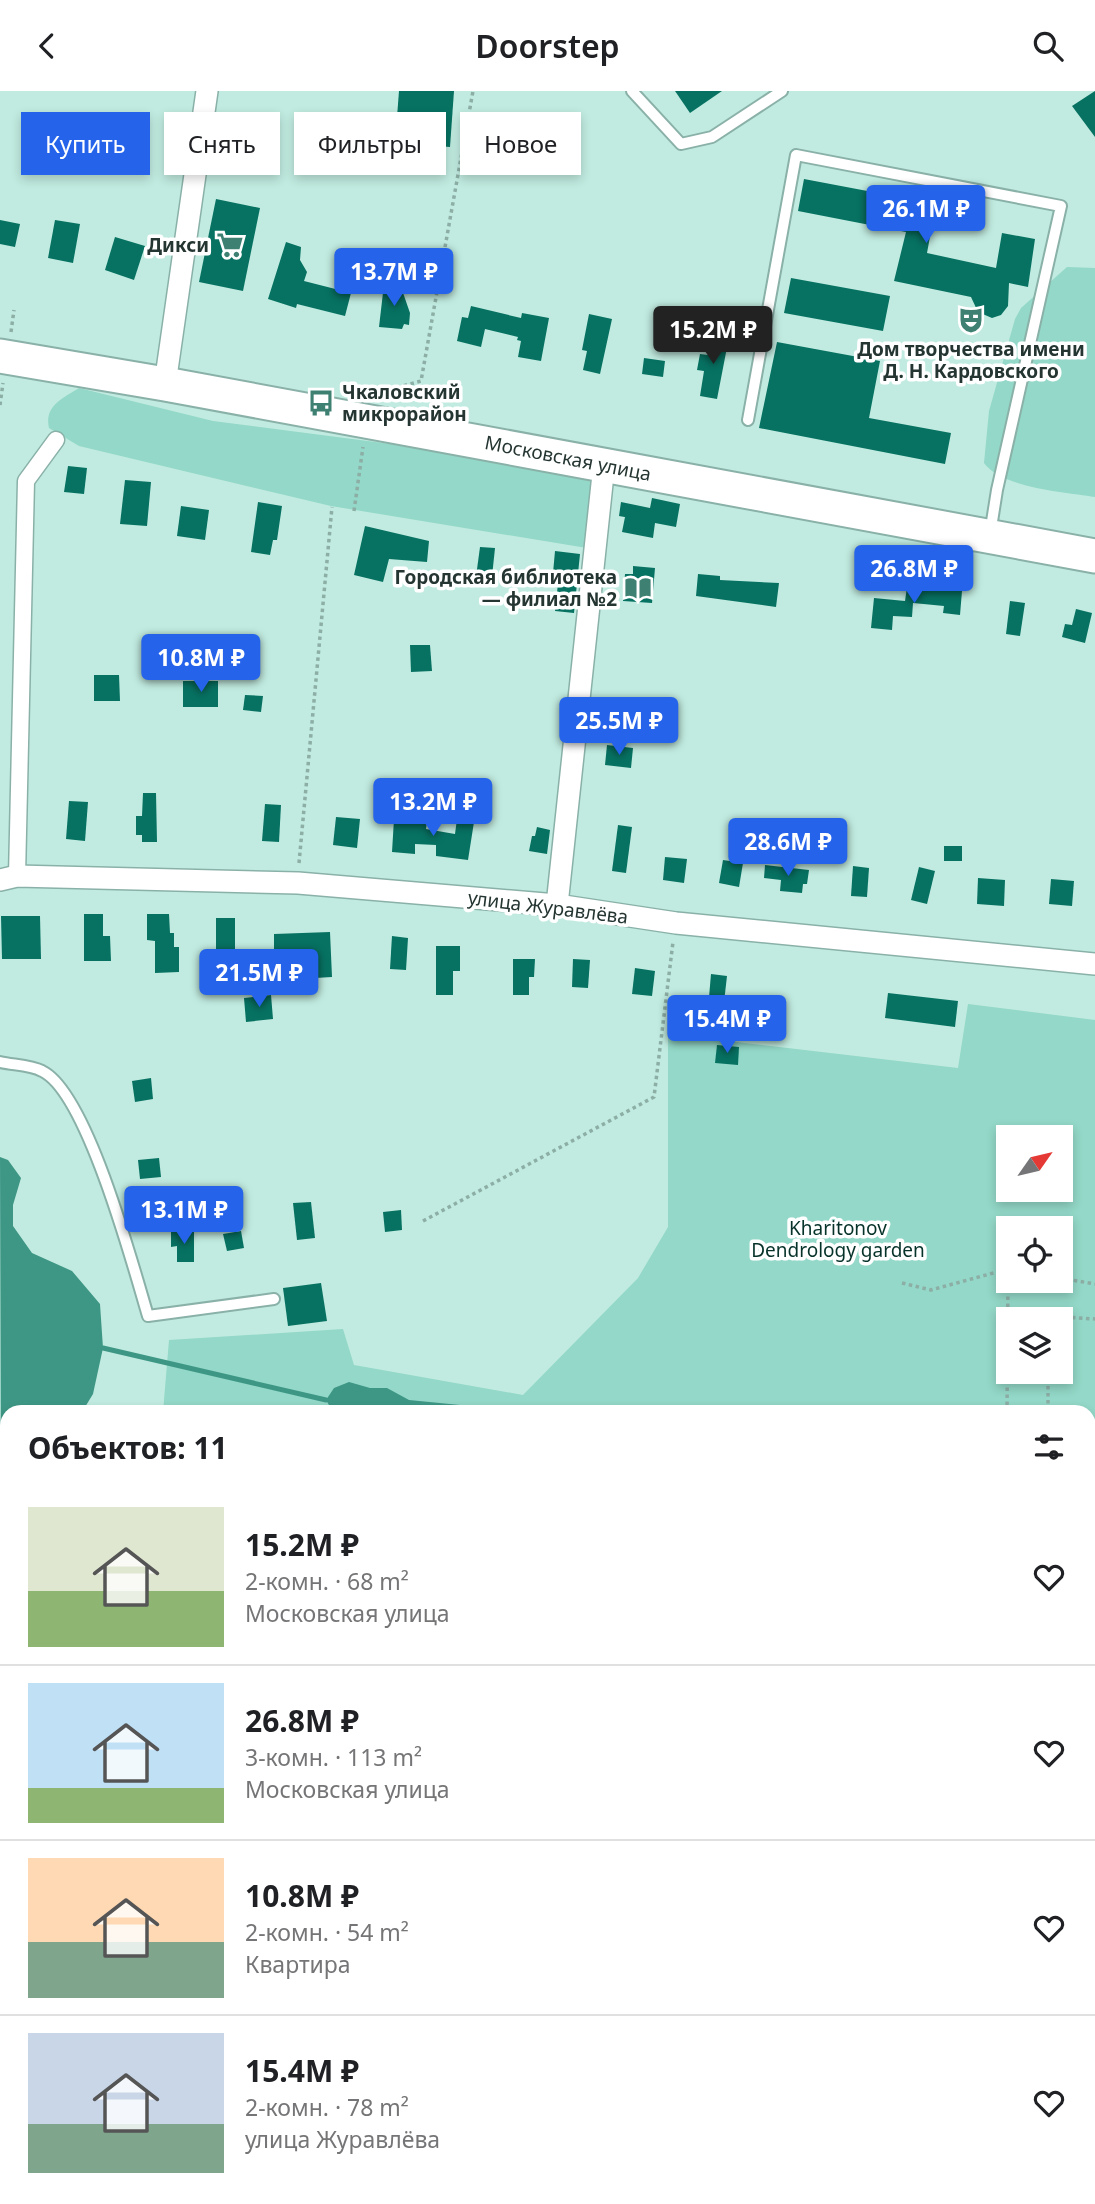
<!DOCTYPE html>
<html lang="ru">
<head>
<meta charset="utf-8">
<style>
  :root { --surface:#fff; --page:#f2f2f2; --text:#202124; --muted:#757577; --line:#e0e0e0; --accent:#2563eb }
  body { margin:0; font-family:"Noto Sans",sans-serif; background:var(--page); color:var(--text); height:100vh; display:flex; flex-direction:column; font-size:26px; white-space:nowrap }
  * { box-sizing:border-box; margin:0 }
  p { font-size:23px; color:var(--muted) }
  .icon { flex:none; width:38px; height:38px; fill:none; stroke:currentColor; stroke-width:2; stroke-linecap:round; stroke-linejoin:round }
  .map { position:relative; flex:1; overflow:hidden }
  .side { position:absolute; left:0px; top:1314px; width:1096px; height:800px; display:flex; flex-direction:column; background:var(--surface); border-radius:21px 21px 0 0; box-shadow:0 4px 10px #0003 }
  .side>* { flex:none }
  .guide { position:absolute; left:21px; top:21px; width:700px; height:63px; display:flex; gap:14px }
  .needle { width:46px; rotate:56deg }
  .tools { position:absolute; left:996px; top:1034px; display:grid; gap:14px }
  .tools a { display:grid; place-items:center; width:77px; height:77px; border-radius:0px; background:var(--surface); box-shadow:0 4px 10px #0003; font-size:35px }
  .price { position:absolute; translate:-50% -60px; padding:0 16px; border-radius:7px; background:var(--accent); color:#fff; font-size:23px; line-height:46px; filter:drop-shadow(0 2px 4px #0008) }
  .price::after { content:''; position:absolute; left:50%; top:42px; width:21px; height:16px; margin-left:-10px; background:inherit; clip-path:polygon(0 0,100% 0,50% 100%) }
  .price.selected { background:#222; color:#fff }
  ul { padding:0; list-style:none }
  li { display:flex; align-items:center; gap:21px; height:175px; padding:0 28px }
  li+li { border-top:2px solid var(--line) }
  li span { display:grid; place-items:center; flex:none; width:196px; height:140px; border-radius:0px; color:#555 }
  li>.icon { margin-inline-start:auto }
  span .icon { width:84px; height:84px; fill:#fffc; stroke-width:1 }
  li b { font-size:30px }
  h2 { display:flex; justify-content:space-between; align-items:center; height:84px; padding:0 28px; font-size:30px }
  .pill { padding:0 24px; border-radius:0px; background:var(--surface); box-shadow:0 4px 10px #0003; font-size:24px; line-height:63px }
  .pill.selected { background:var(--accent); color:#fff }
  header { display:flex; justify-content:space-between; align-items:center; height:91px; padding:0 28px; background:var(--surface); font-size:32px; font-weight:600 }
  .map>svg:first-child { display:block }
  .green { fill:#93d8c8; fill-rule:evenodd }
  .water { fill:#3e9785 }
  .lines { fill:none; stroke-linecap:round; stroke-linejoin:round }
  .stream { stroke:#3e9785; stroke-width:5 }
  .building { fill:#077262 }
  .service-casing { stroke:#8ab1a8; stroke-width:14 }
  .pedestrian-casing { stroke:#8ab1a8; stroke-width:19 }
  .minor-casing { stroke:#8ab1a8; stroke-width:24 }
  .primary-casing { stroke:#8ab1a8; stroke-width:37 }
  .path { stroke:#8caea5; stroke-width:3.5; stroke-dasharray:3.5 3.5; stroke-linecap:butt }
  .service { stroke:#fff; stroke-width:10 }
  .pedestrian { stroke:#fff; stroke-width:16 }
  .minor { stroke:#fff; stroke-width:21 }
  .primary { stroke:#fff; stroke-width:33 }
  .labels { text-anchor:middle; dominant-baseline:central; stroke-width:7; stroke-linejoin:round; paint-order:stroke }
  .poi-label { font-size:19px; font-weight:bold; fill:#253632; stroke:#fff; text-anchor:end }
  .street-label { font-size:19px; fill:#253632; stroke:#fff }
  .park-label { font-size:19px; fill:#06322a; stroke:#fff }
</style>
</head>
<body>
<header><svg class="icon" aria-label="back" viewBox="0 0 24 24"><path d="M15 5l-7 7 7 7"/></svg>Doorstep<svg class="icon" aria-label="search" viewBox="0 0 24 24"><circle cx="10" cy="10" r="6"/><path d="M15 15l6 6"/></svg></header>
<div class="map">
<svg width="1095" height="2113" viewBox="0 0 1095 2113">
  <rect width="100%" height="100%" fill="#c1ebe0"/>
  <g class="green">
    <path d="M1067 176 1095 177V406C1065 401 1002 397 984 372L989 320 1015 228 1021 217Z"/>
    <path d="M79 297 213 330 460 362 595 389 593 458 331 415 79 355 49 337C44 315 63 307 79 297Z"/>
    <path d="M968 913 1095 929V2113H0V1890L7 1887V2107H1088V1321H163L169 1249 343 1238 354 1274 523 1304 638 1187 668 1136V943L958 977ZM1008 1046H1060V1099H1008ZM1008 1138H1060V1190H1008ZM1008 1228H1060V1281H1008Z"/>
  </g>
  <g class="water">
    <polygon points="0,1066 8,1069 21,1087 13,1114 13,1135 32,1162 72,1180 100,1213 103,1257 93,1303 82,1321 7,1321 7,1386 1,1389"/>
    <polygon points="349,1291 370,1297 387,1297 409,1309 460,1314 487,1321 333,1321 326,1309 334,1297"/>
  </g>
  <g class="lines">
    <polyline class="stream" points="103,1257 326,1309"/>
  </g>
  <g class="building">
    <polygon points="399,0 454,0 450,56 395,52"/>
    <polygon points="675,0 722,0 690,22"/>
    <polygon points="1095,0 1095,46 1072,15"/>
    <polygon points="804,88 936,113 927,162 996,177 1002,142 1035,148 1028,196 1009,192 1008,215 1001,224 992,227 978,221 971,206 894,190 906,141 798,120"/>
    <polygon points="216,108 260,117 243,200 199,191"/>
    <polygon points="0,129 20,133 15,156 0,153"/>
    <polygon points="55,129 80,133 73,172 48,167"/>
    <polygon points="115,146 145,155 134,189 105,179"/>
    <polygon points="286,151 301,156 300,169 307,181 304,190 351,202 345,225 297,213 296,217 268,208"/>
    <polygon points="791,187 890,205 883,240 784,222"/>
    <polygon points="384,193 401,196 410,222 409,234 404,233 402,238 379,236"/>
    <polygon points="471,215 521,227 522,222 549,227 541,270 518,266 521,250 517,249 518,246 485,238 481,256 457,250 462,226 468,227"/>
    <polygon points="589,223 612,228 600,283 583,279 587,260 582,259"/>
    <polygon points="711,243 729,246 717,308 700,305 704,280 697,279 700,263 708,264"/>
    <polygon points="777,251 880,270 869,327 951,342 945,373 759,337"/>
    <polygon points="644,267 665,270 663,286 642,283"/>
    <polygon points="68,375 87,377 84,403 64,401"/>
    <polygon points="125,389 151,391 147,435 120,433"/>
    <polygon points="652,407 680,413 676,436 655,432 653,447 622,441 625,426 630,427 619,425 621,411 650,417"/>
    <polygon points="258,411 282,415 277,449 273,449 270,464 251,461"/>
    <polygon points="181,415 209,419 205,449 177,445"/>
    <polygon points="365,435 429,450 427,471 389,468 383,491 354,484"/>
    <polygon points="480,456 495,457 491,495 475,493"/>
    <polygon points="555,460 580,463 574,522 555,520 559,483 553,482"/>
    <polygon points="633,475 655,477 652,512 623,510 625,483 633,483"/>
    <polygon points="698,483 720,485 720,489 779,492 776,516 696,505"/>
    <polygon points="907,496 962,500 960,524 943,522 944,515 913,512 912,526 893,525 892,539 871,537 874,507 905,510"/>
    <polygon points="1010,510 1025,512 1020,545 1006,543"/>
    <polygon points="1076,518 1092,522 1085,552 1062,546 1065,533 1072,534"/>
    <polygon points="410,554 430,554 432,580 411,581"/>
    <polygon points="94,584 119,584 120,610 94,610"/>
    <rect x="183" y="590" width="35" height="26"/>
    <polygon points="245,604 263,605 261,621 243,619"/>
    <polygon points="607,654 633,657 631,677 605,674"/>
    <polygon points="143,702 156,702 157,751 142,751 142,744 136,744 136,725 142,725"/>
    <polygon points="69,710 88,711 85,750 66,748"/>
    <polygon points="265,713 281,714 279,751 262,750"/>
    <polygon points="336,726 360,728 357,757 333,754"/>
    <polygon points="394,728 427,730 426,738 455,743 457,728 474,731 468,769 436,765 436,754 415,753 415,763 392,761"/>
    <polygon points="618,734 632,736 626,782 612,780"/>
    <polygon points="537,736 550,739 547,763 529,760 532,745 535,745"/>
    <rect x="944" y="755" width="18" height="15"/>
    <polygon points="665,766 687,768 684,792 663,789"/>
    <polygon points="723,769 743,772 739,796 719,792"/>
    <polygon points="765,774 809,779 807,793 803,793 802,802 780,800 781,789 764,787"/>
    <polygon points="853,775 869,777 867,806 851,805"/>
    <polygon points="919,776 935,780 927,813 911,809"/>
    <polygon points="978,787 1005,789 1004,815 977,813"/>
    <polygon points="1051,788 1074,790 1072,815 1049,813"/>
    <polygon points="84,823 103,823 103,845 110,845 111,870 84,870"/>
    <polygon points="147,823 169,823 170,842 174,842 174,856 179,856 179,881 155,882 155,850 147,849"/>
    <polygon points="1,825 40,825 41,868 2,868"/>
    <rect x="216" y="827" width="19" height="60"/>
    <polygon points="330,841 332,886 315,887 314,880 274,880 274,843"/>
    <polygon points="392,845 408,847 406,879 390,878"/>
    <polygon points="436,855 460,855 460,880 453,880 453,904 436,904"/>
    <polygon points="513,868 535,868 534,886 529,886 529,904 513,904"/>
    <polygon points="573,868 590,869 588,897 572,896"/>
    <polygon points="635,877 655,880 652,905 632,903"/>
    <polygon points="711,883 727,885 723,920 708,918"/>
    <polygon points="888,902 958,910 955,936 885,927"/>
    <polygon points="271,904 273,928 246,931 244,907"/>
    <polygon points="717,954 739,956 738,974 715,972"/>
    <polygon points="151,987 153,1008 135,1011 132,990"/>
    <polygon points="159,1067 161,1086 140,1088 138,1069"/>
    <polygon points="311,1111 315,1147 297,1149 293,1112"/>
    <polygon points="401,1119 402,1139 385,1141 383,1121"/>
    <polygon points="241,1140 244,1157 227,1160 223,1143"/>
    <polygon points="171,1141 194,1141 194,1171 177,1171 177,1155 171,1156"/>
    <polygon points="321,1192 327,1230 288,1235 283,1197"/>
  </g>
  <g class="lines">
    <g class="service-casing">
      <g id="service">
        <polyline points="632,0 681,53 712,46 782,0"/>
        <polyline points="748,329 796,64 1061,115 997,399 990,443"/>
        <path d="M0 971C13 974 31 974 42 980 87 1001 133 1175 148 1225L274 1208"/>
      </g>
    </g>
    <g class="pedestrian-casing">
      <polyline id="pedestrian" points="17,785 26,390 56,349"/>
    </g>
    <g class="minor-casing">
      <g id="minor">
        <polyline points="165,293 207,0"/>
        <polyline points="0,789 17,785 298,792 557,814 676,832 1095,873"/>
        <polyline points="557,814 604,374"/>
      </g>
    </g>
    <g class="primary-casing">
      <polyline id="primary" points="0,265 165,293 1095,465"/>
    </g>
    <g class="path">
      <polyline points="11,241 14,219"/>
      <polyline points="370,304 421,290 473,0"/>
      <polyline points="0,314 3,292"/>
      <polyline points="354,420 363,356"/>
      <polyline points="299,772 332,416"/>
      <polyline points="423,1130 654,1006 673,851"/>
      <polyline points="1060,1187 1095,1193"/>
      <polyline points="902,1192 931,1199 1008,1178"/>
      <polyline points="1047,1228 1047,1225 1095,1228"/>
      <polyline points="1048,1281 1048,1321"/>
      <polyline points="1007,1321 1008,1187"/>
      <polyline points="1088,1389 1095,1389"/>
      <polyline points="1088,1478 1095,1479"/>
      <polyline points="1088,1620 1095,1619"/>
      <polyline points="1088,1734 1095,1736"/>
      <polyline points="1088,1910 1095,1909"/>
      <polyline points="0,1922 7,1919"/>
      <polyline points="0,2091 7,2090"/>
      <polyline points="191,2107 196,2113"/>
      <polyline points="457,2107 462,2113"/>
      <polyline points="733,2113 736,2107"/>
      <polyline points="859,2113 859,2107"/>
    </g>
    <use href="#service" class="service"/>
    <use href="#pedestrian" class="pedestrian"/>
    <use href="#minor" class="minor"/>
    <use href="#primary" class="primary"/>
  </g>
  <defs>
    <g id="supermarket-bare" transform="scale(2.1)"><path d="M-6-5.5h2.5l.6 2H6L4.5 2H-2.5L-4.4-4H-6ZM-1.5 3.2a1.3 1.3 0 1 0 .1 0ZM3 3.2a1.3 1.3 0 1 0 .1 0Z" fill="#3e8173" stroke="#fff" stroke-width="2.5" paint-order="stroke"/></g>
    <g id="theatre-bare" transform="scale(2.1)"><path d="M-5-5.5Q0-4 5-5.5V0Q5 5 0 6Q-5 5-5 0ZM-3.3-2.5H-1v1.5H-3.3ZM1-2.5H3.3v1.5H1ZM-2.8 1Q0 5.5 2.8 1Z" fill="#3e8173" stroke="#fff" stroke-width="2.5" paint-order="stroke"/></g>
    <g id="bus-bare" transform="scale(2.1)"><path d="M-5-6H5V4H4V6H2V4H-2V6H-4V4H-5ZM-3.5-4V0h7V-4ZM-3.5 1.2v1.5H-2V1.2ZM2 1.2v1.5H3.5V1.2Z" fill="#3e8173" stroke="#fff" stroke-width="2.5" paint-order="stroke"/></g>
    <g id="library-bare" transform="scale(2.1)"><path d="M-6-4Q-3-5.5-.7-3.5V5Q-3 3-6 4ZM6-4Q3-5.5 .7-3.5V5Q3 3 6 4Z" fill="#3e8173" stroke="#fff" stroke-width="2.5" paint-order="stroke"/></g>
  </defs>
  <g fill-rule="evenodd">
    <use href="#supermarket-bare" x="230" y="154"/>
    <use href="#theatre-bare" x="971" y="229"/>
    <use href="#bus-bare" x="321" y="312"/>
    <use href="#library-bare" x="638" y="497"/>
  </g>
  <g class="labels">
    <g class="poi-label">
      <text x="209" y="154">Дикси</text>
      <text x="971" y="258" text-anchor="middle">Дом творчества имени<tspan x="971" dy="22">Д. Н. Кардовского</tspan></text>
      <text x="342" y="301" text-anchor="start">Чкаловский<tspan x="342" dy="22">микрорайон</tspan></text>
      <text x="617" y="486">Городская библиотека<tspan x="617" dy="22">— филиал №2</tspan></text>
    </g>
    <g class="street-label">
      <text transform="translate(568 367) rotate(11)">Московская улица</text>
      <text transform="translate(548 816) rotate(7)">улица Журавлёва</text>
    </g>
    <g class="park-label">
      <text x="838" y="1137">Kharitonov<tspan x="838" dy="22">Dendrology garden</tspan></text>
    </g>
  </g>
</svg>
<div class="tools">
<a><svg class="needle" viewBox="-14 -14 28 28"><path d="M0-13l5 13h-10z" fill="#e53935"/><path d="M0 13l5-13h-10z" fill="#757577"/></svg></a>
<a><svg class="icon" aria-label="locate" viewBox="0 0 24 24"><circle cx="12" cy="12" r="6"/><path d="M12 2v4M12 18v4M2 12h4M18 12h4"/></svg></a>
<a><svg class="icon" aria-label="layers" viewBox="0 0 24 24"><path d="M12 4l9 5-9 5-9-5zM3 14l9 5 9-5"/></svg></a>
</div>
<b class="price" style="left:926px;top:154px">26.1M ₽</b>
<b class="price" style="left:394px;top:217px">13.7M ₽</b>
<b class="price selected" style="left:713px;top:275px">15.2M ₽</b>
<b class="price" style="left:914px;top:514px">26.8M ₽</b>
<b class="price" style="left:201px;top:603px">10.8M ₽</b>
<b class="price" style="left:619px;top:666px">25.5M ₽</b>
<b class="price" style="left:433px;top:747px">13.2M ₽</b>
<b class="price" style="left:788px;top:787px">28.6M ₽</b>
<b class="price" style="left:259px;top:918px">21.5M ₽</b>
<b class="price" style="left:727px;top:964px">15.4M ₽</b>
<b class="price" style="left:184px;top:1155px">13.1M ₽</b>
<div class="guide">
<a class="pill selected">Купить</a>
<a class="pill">Снять</a>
<a class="pill">Фильтры</a>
<a class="pill">Новое</a>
</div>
<section class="side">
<h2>Объектов: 11<svg class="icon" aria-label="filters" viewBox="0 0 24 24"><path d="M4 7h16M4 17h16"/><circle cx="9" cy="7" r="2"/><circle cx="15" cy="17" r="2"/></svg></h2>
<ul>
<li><span style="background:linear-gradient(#dfe7d0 60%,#8fb573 0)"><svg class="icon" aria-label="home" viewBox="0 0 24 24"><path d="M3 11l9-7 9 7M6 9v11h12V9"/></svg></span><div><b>15.2M ₽</b><p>2-комн. · 68 m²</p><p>Московская улица</p></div><svg class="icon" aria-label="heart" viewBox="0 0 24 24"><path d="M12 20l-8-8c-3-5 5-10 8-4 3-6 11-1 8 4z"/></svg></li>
<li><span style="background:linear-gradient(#bfe0f5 75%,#8fb573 0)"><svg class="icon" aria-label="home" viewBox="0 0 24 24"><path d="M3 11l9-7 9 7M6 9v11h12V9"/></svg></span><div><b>26.8M ₽</b><p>3-комн. · 113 m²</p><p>Московская улица</p></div><svg class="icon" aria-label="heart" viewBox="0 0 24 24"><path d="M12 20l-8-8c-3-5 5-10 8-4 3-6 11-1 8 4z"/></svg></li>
<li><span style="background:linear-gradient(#ffd9b3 60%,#7fa58c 0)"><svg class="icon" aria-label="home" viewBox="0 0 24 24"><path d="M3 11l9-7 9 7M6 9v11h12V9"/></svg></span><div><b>10.8M ₽</b><p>2-комн. · 54 m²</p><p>Квартира</p></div><svg class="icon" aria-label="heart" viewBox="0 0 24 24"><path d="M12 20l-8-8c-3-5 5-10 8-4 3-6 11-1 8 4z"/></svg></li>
<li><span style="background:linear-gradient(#c9d6e8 65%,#7fa58c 0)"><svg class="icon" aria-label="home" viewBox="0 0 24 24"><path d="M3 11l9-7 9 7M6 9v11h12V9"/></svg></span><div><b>15.4M ₽</b><p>2-комн. · 78 m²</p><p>улица Журавлёва</p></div><svg class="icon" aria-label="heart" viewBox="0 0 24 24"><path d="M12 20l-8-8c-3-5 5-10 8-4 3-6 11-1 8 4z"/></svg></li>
</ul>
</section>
</div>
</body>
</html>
